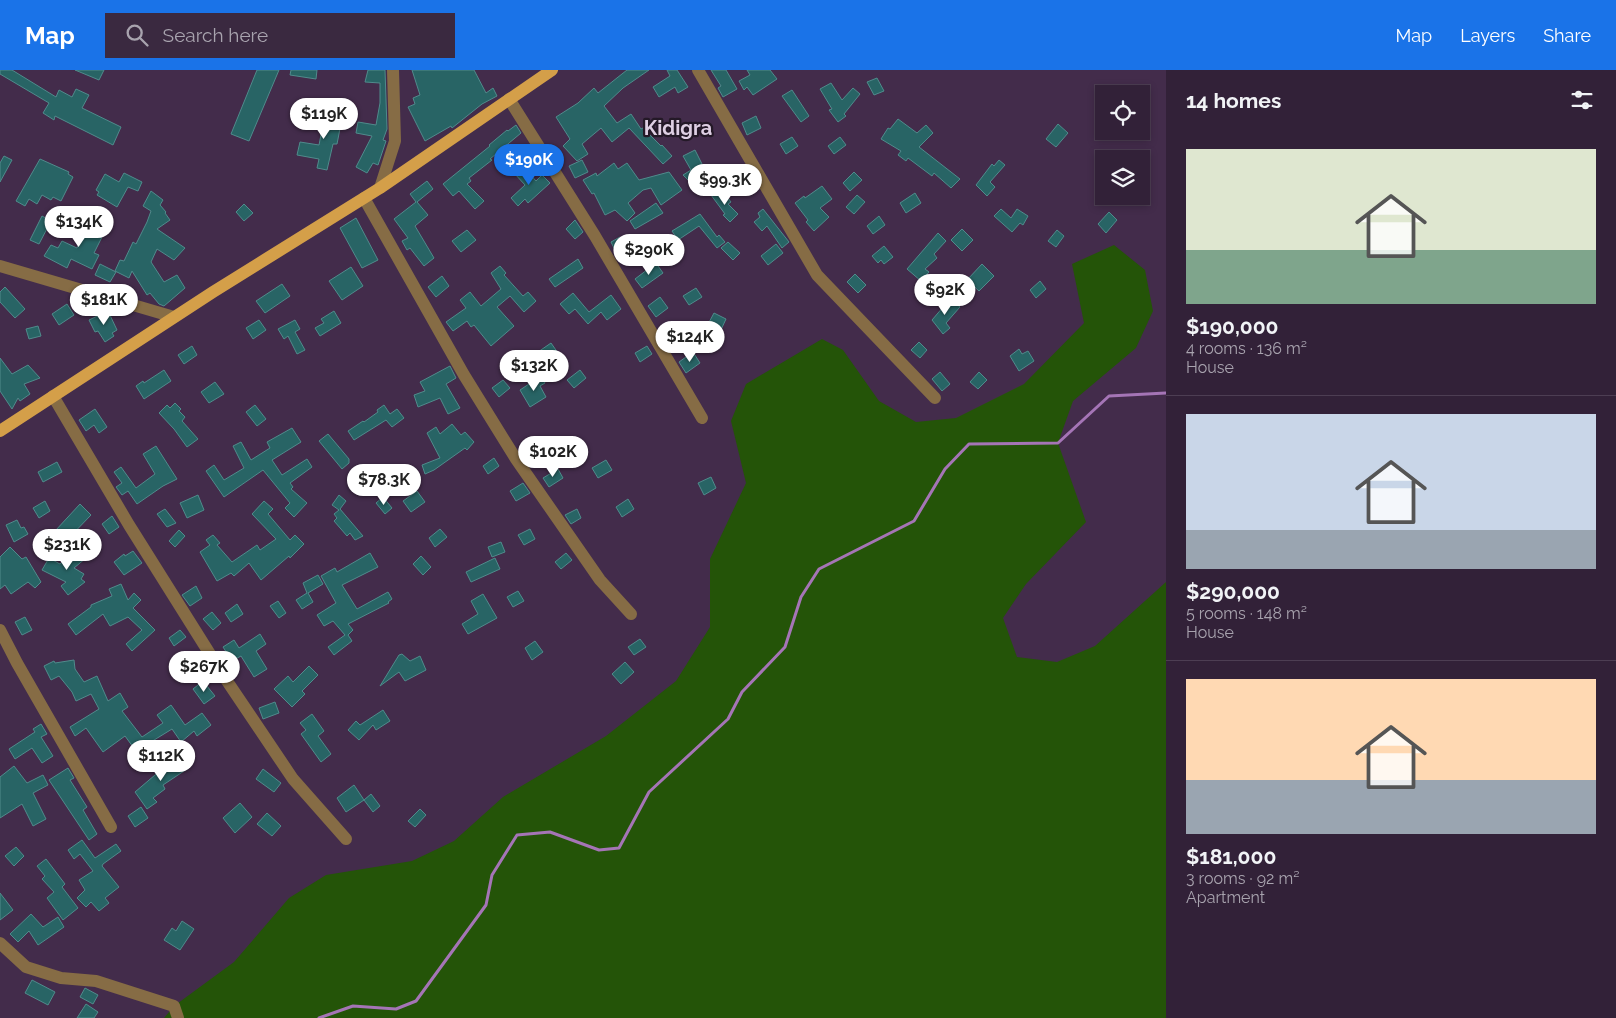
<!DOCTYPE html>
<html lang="en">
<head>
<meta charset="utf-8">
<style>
  :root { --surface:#322138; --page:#3a2940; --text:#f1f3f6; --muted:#a8a3ae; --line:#4d3e53; --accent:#1a73e8 }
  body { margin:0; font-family:Raleway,sans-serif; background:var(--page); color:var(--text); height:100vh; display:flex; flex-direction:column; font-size:19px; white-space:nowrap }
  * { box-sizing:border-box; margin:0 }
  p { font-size:16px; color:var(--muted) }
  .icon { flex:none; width:28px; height:28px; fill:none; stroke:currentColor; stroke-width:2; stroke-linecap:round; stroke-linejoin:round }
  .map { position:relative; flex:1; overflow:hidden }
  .side { display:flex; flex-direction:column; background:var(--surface); width:450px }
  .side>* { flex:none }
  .buttons { position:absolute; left:1095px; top:15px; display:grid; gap:10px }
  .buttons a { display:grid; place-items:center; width:55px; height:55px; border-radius:0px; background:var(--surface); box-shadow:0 2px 8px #0003,0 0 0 1px var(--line); font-size:25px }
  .price { position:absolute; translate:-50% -42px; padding:0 11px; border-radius:18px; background:#fff; color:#222; font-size:16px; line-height:32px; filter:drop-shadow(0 1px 2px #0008) }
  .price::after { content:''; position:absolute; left:50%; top:30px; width:15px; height:11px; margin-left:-8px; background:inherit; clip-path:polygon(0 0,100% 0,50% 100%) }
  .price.current { background:var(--accent); color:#fff }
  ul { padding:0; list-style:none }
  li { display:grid; align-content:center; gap:10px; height:265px; padding:0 20px }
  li+li { border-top:1px solid var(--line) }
  li span { display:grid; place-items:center; height:155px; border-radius:0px; color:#555 }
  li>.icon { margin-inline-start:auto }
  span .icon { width:90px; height:90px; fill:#fffc; stroke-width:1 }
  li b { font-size:21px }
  h2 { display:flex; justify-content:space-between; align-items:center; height:60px; padding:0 20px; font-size:21px }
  header { display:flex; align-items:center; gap:30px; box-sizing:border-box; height:70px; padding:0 25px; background:var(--accent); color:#fff }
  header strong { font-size:24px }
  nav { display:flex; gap:28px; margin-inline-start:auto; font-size:18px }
  .search { width:350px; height:45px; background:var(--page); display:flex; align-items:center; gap:12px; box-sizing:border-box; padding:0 18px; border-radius:0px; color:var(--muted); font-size:19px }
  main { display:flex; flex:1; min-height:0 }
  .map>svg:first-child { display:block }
  .green { fill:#245408 }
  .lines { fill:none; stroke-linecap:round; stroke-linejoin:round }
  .stream { stroke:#a575b6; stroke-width:3 }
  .building { fill:#286465; stroke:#508b8c }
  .minor { stroke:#866c45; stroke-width:12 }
  .major { stroke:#d49f49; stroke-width:12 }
  .labels { text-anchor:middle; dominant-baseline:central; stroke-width:4.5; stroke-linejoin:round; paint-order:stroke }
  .district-label { font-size:20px; font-weight:bold; fill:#decfe3; stroke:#241927 }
</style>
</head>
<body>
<header>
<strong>Map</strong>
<div class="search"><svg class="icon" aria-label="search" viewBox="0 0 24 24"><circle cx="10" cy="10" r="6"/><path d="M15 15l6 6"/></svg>Search here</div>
<nav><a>Map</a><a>Layers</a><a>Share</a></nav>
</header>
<main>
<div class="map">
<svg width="1166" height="948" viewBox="0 0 1166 948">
  <rect width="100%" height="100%" fill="#432c4b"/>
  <polygon class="green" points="1114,175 1145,200 1153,241 1136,278 1073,331 1058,373 1086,452 1026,514 1003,548 1017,587 1057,592 1095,576 1166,512 1166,948 164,948 174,936 234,892 289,828 326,805 412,791 454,771 503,727 606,666 676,611 710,557 710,489 746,413 731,351 746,314 822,269 843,280 879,331 916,352 956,348 1024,314 1084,253 1072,194"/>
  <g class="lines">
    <polyline class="stream" points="319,948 353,936 396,939 416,931 486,835 492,805 517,765 550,762 599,780 619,778 649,722 728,649 742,622 785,577 801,527 819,499 914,451 945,399 969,374 1058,373 1109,326 1166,323"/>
  </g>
  <g class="building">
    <polygon points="0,0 12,0 56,27 59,20 72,27 76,19 89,25 82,38 121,57 113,75 55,46 54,50 43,43 49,33 0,4"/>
    <polygon points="75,0 104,0 99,10"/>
    <polygon points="257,0 279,0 249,71 231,64"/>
    <polygon points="291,0 317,0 316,9 290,5"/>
    <polygon points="368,0 385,0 387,59 383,70 386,71 378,95 373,93 367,103 356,97 372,66 356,63 358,52 376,55 380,33 380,13 365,12"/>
    <polygon points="412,0 474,0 486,23 493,18 497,26 482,34 452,58 451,56 425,71 408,37 415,34 413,28 420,25"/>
    <polygon points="627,0 649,0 623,18 604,36 617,53 631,44 641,59 643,58 661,76 662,75 672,86 663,94 629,58 612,72 601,58 582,74 588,84 577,91 563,76 570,69 556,47 578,33 594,18 598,23"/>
    <polygon points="667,0 677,0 688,17 678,23 675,17 659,27 653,17 670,6"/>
    <polygon points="711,0 726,0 737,19 723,27 718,18 721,16"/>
    <polygon points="747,0 770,0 777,9 753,25 747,17 744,20 739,11 750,5"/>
    <polygon points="877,8 884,21 874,25 867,12"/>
    <polygon points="831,13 842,30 853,18 860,24 844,44 846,46 838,52 829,40 832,39 820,19"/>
    <polygon points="792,20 809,46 801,52 782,26"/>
    <polygon points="326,39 343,43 337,74 333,74 327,100 317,98 319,89 297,85 300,72 319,75"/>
    <polygon points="756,46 761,58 747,65 742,53"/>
    <polygon points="898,49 917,63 926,55 933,63 919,77 960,109 951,118 934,103 932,106 908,88 906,91 898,85 901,81 881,69 888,58 890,59"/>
    <polygon points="1058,54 1068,63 1056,77 1046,69"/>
    <polygon points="516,55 521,63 490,89 492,90 469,108 471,111 467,114 484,131 475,139 459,121 453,126 443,114 490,76 489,75 507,60 508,61"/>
    <polygon points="792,67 798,76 786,84 780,74"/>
    <polygon points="840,67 846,75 834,84 828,76"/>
    <polygon points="695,80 712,114 701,121 696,111 692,114 683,105 691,100 683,86"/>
    <polygon points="4,86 12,90 0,112 0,93"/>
    <polygon points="40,89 69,102 68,104 73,107 61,131 53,127 51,130 42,125 37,134 29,129 25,136 16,131"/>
    <polygon points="582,90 588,102 575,108 569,96"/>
    <polygon points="999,90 1005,95 990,112 995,117 987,126 976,115 992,94 994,96"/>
    <polygon points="614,93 618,99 627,93 639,110 669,102 682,120 661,135 651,118 643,120 628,133 635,143 627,151 615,140 605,145 594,123 592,124 583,110 596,103 597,106"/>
    <polygon points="522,95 536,111 542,105 550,113 528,133 525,129 518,136 511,128 525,115 514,103"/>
    <polygon points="854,102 862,110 850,121 843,113"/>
    <polygon points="124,103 142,112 138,121 128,117 117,137 97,125 99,122 96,120 105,104 119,112"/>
    <polygon points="427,111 433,119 417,132 428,145 415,156 434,188 424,196 410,178 407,180 402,171 408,168 394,149 416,132 410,124"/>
    <polygon points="822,116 832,129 820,138 829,147 814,161 806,152 808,150 795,133 804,126 805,128"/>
    <polygon points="151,121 163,130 160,135 166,142 165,143 170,150 157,159 185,178 174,190 157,179 151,192 164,212 177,205 185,218 164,236 159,234 150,223 147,225 132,201 129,208 115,201 120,190 124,191 133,172 136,174 147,152 151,141 143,136"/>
    <polygon points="715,121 721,127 725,124 731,132 728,134 738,144 730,152 723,145 725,144 711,125"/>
    <polygon points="915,123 921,133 906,143 900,133"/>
    <polygon points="857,125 865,132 854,144 846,137"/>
    <polygon points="656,133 663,143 635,159 630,151"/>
    <polygon points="244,134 253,143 244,151 236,142"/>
    <polygon points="763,139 789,172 782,178 767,156 762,161 754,152 760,147 758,143"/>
    <polygon points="1001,139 1011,148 1017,139 1028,146 1023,155 1020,153 1012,162 994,146"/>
    <polygon points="1109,142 1117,150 1106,163 1098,154"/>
    <polygon points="700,144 717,167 719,165 725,172 717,178 699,156 678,170 672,161"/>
    <polygon points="42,146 51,151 39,174 30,170"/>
    <polygon points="879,146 885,155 873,164 867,156"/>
    <polygon points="356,148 378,190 362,198 340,158"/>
    <polygon points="575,150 583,162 575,169 566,159"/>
    <polygon points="96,151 107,157 94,183 99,185 92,199 71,189 67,198 44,186 51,175 58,178 62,171 77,178 84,163 80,161 84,153 93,157"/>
    <polygon points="962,159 973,170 962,181 951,170"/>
    <polygon points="467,160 476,170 461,182 452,171"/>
    <polygon points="1057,160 1064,166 1056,177 1048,171"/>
    <polygon points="938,163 946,171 934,184 937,188 925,199 929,202 921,211 907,199"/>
    <polygon points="620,167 627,182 618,186 611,172"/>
    <polygon points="728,172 740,183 733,190 721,178"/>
    <polygon points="776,174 783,183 768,195 761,186"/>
    <polygon points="884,176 893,187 884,194 881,190 878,193 872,186"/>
    <polygon points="578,189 583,198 555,217 549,209"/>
    <polygon points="656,193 663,203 642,218 635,209"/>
    <polygon points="100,194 116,202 110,212 95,205"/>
    <polygon points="982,194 994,206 979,221 967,210"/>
    <polygon points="500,196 506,203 504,205 523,226 528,222 536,231 524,242 510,226 497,237 514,256 491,276 474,255 471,257 467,251 453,261 446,252 466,238 460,230 470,222 481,236 501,219 491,203"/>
    <polygon points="351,197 363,216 342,230 329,211"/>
    <polygon points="855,204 866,215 858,223 847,212"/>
    <polygon points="442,206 449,216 436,227 428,217"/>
    <polygon points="1040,211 1046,219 1036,228 1030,220"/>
    <polygon points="282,214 290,226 265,243 256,231"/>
    <polygon points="5,217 25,239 15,248 0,232 0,222"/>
    <polygon points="696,218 702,227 689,235 683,226"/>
    <polygon points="573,223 589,242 611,225 621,239 607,250 601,242 588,254 575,239 569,244 560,234"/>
    <polygon points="660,227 668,238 656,247 648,236"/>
    <polygon points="950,229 960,237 946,253 950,258 943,264 932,250"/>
    <polygon points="67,234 74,245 59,255 52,244"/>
    <polygon points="108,241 117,260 112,263 114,266 105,272 98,261 95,262 89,250"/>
    <polygon points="334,241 341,253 320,266 315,258 324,253 321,249"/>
    <polygon points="714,243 726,249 719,264 706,258"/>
    <polygon points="259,250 266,260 253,269 246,258"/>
    <polygon points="295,250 300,259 295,262 305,280 297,284 288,266 284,269 278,259"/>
    <polygon points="38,256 41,266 29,269 26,259"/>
    <polygon points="919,272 927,280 920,288 911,280"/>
    <polygon points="551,273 558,283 545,292 538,282"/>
    <polygon points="192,276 197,285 184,294 178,285"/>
    <polygon points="647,276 652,284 640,292 635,283"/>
    <polygon points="1019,279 1022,284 1028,281 1034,291 1019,301 1010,286"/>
    <polygon points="693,282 700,293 686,303 679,292"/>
    <polygon points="0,288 12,304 28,295 40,308 24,314 30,324 20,331 18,328 12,339 0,321"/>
    <polygon points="450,296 456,308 446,314 460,338 448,344 440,328 418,337 414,325 425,321 420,312"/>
    <polygon points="164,300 171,311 144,329 136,316 143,311 144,313"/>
    <polygon points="580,300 586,308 574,318 567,310"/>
    <polygon points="940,302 950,314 942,321 932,309"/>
    <polygon points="979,302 987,310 978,319 970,312"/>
    <polygon points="541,306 545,313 540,316 546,327 530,337 520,320"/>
    <polygon points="503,310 510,318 499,327 492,318"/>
    <polygon points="215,312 224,324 209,333 201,322"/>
    <polygon points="175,333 181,339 179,341 185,347 182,351 198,369 187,377 174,359 159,343 167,335 170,338"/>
    <polygon points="255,335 266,349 257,356 246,342"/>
    <polygon points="384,335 390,344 397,339 404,348 392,357 386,350 354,370 348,361 363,351 364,352 378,342 377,340"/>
    <polygon points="95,339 107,357 99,363 94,355 86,361 79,350"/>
    <polygon points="452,354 461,365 465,362 474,372 467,380 465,378 434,400 425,404 422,395 440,388 427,363 436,357 440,364"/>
    <polygon points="292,358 301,372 272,390 282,405 307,389 312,397 290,413 293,417 291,419 307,433 294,447 285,438 290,433 263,400 224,427 206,401 214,395 224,410 244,398 233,376 241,372 251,390 270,378 267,372"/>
    <polygon points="328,364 349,389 349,393 342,399 319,371"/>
    <polygon points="536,368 543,378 529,389 521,380"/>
    <polygon points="156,376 177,409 163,416 137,434 128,421 122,425 116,417 122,413 114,402 121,397 136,418 155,404 143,384"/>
    <polygon points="494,388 499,396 488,404 483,396"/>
    <polygon points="606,390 612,400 598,408 592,398"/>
    <polygon points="57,392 62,402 43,412 38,402"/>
    <polygon points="558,399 563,408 549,417 543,408"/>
    <polygon points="711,407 716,418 704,425 698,413"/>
    <polygon points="523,413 530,423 516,431 510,421"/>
    <polygon points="417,421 425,432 411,442 403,431"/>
    <polygon points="198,425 204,440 187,448 180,433"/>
    <polygon points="339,425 346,431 340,439 363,466 355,470 350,463 347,466 334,451 337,448 334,444 339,440 332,435"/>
    <polygon points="383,427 392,438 385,444 376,433"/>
    <polygon points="628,429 634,439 622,447 616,437"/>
    <polygon points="45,431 50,441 39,448 33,438"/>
    <polygon points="264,431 273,439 268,444 290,470 295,465 304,474 290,488 289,486 261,510 249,493 234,506 231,503 217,511 200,482 210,475 206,470 213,465 220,473 217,475 232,492 257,475 260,480 276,469 252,444"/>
    <polygon points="80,434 91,445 66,471 55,461"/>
    <polygon points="165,439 176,453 167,457 157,444"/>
    <polygon points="577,439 581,448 571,454 565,445"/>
    <polygon points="112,446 119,457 109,464 102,454"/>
    <polygon points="17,450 21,458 24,457 28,464 14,472 6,455"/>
    <polygon points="440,459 447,467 435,477 429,468"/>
    <polygon points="530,459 535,469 524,475 518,465"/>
    <polygon points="179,460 185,466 175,477 169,471"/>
    <polygon points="501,472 505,482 492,487 488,477"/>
    <polygon points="10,477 22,489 26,487 41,512 35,518 28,512 11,524 5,515 0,519 0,487"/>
    <polygon points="78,478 86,488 74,498 84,504 81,509 85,512 68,525 61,516 66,512 42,500 49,488 60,494"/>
    <polygon points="133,481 142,493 124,505 114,492 124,484 125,486"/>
    <polygon points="370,483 378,497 342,515 357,539 388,522 392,529 388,532 389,533 348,554 353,560 348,565 352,571 334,585 328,577 345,565 333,551 324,556 317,545 336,533 321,506 335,498 337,502"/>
    <polygon points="566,483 572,490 561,499 555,492"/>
    <polygon points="421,486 431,497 423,505 413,494"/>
    <polygon points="495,488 500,499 471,512 466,502"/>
    <polygon points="318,505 323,514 308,523 313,532 302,539 296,530 307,523 303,513"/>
    <polygon points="121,514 128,530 134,523 141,530 133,538 155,560 132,581 126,574 142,560 128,547 110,556 103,544 76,565 68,554 91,537 91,535 112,526 109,519"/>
    <polygon points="196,516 202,528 190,536 182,525"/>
    <polygon points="518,521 524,531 513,537 507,527"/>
    <polygon points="483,524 497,548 468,564 462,554 478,544 471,531"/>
    <polygon points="278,531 286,543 279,548 270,536"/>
    <polygon points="237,534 243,544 231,552 225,543"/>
    <polygon points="212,542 221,553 213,560 203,549"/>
    <polygon points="25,547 32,560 22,565 15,552"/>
    <polygon points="180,560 186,567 174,576 169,568"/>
    <polygon points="260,564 266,574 256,581 267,599 254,607 241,586 232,591 223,577 234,570 239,578"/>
    <polygon points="640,569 646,577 634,585 628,577"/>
    <polygon points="535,571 543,582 532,590 525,578"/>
    <polygon points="188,584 197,593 189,601 180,591"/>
    <polygon points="402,584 410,591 420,586 426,600 405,611 399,602 380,616 399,585"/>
    <polygon points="74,590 75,599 84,612 97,606 108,631 120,623 128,637 122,641 142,667 163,653 157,645 171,635 185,655 202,643 211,655 197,666 194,661 181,672 172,659 146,675 152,683 140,692 133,683 136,681 125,666 103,682 86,658 75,666 70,657 99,639 91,624 76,631 72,622 59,606 51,610 44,596 54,591 55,593"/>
    <polygon points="625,592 634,602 621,614 612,604"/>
    <polygon points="309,596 318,605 302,621 305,624 292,637 274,619 288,606 293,612"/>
    <polygon points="203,611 215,626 204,634 193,619"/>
    <polygon points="275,632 279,643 263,649 259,638"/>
    <polygon points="383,640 390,651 376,660 373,655 359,670 348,660 356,651 360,655"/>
    <polygon points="312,644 324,661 318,666 331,684 321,692 301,664 306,660 300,653"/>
    <polygon points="41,654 47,664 41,667 53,686 42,693 32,678 15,689 9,679 35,662 33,659"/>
    <polygon points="183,686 190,697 163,715 165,719 153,728 157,732 147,739 135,722 155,705"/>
    <polygon points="14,696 27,713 43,705 48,715 33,723 46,749 33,756 22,734 0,748 0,707"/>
    <polygon points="68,698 74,708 70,710 87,737 83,740 97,764 89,770 49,710"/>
    <polygon points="263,699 281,713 274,722 256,709"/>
    <polygon points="354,715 364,730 346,742 337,728"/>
    <polygon points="371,724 380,736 373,742 364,730"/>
    <polygon points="240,733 252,747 235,763 223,748"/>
    <polygon points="141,737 148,748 135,757 128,746"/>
    <polygon points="420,739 426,745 415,757 408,751"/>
    <polygon points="267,743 281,756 272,766 257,754"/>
    <polygon points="82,770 95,788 116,774 121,781 103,794 102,796 119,817 105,828 109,833 99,841 91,832 86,837 77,828 85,820 79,810 93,801 80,784 74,789 68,780"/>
    <polygon points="16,777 24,786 14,796 5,786"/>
    <polygon points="46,789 65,814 62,817 78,838 63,850 47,828 54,822 42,809 45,806 37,796"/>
    <polygon points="0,823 13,840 0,850"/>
    <polygon points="31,844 43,857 58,847 64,857 38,875 29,861 18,872 10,864"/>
    <polygon points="182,851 194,859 180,880 164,870 172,858 176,861"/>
    <polygon points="32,910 55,922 48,935 25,923"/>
    <polygon points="85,918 98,925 93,934 80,927"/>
    <polygon points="86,934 98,942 94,948 77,948"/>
  </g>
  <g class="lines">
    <g class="minor">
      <polyline points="698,0 817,205 935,328"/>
      <polyline points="509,29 595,166 702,348"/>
      <polyline points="380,118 395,71 393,0"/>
      <polyline points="364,128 464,305 516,389 600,510 631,544"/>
      <polyline points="0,196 174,247"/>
      <polyline points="53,326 129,455 225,608 293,709 346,769"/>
      <polyline points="0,560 17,593 111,757"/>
      <polyline points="0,873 26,897 61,908 96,911 174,936 178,948"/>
    </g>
    <polyline class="major" points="0,361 213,222 380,118 552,0"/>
  </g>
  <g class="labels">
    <g class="district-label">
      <text x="678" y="58">Kidigra</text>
    </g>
  </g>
</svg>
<div class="buttons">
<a><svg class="icon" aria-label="locate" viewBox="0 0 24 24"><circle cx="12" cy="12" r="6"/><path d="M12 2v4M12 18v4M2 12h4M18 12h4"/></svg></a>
<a><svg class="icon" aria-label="layers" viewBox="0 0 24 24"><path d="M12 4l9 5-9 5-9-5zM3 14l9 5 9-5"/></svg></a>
</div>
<b class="price" style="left:324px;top:70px">$119K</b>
<b class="price current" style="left:529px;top:116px">$190K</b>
<b class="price" style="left:725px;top:136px">$99.3K</b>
<b class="price" style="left:79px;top:178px">$134K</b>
<b class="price" style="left:649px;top:206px">$290K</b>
<b class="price" style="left:945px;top:246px">$92K</b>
<b class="price" style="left:104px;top:256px">$181K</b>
<b class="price" style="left:690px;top:293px">$124K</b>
<b class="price" style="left:534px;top:322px">$132K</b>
<b class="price" style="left:553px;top:408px">$102K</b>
<b class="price" style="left:384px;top:436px">$78.3K</b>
<b class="price" style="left:67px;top:501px">$231K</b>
<b class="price" style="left:204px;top:623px">$267K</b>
<b class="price" style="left:161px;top:712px">$112K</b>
</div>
<section class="side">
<h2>14 homes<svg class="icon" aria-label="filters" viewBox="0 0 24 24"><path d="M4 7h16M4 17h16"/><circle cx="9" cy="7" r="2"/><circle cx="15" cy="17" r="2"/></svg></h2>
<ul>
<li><span style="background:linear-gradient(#dfe7d0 65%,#7fa58c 0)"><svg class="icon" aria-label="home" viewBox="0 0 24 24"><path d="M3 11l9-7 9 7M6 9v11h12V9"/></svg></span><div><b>$190,000</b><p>4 rooms · 136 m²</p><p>House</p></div></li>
<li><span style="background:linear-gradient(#c9d6e8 75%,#9aa5b1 0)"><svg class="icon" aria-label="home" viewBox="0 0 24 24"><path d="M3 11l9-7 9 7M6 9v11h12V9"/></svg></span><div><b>$290,000</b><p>5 rooms · 148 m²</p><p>House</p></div></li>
<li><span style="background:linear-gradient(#ffd9b3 65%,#9aa5b1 0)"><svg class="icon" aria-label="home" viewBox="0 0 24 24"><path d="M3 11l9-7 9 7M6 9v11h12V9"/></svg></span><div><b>$181,000</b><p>3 rooms · 92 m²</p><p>Apartment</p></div></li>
</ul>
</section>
</main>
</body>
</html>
